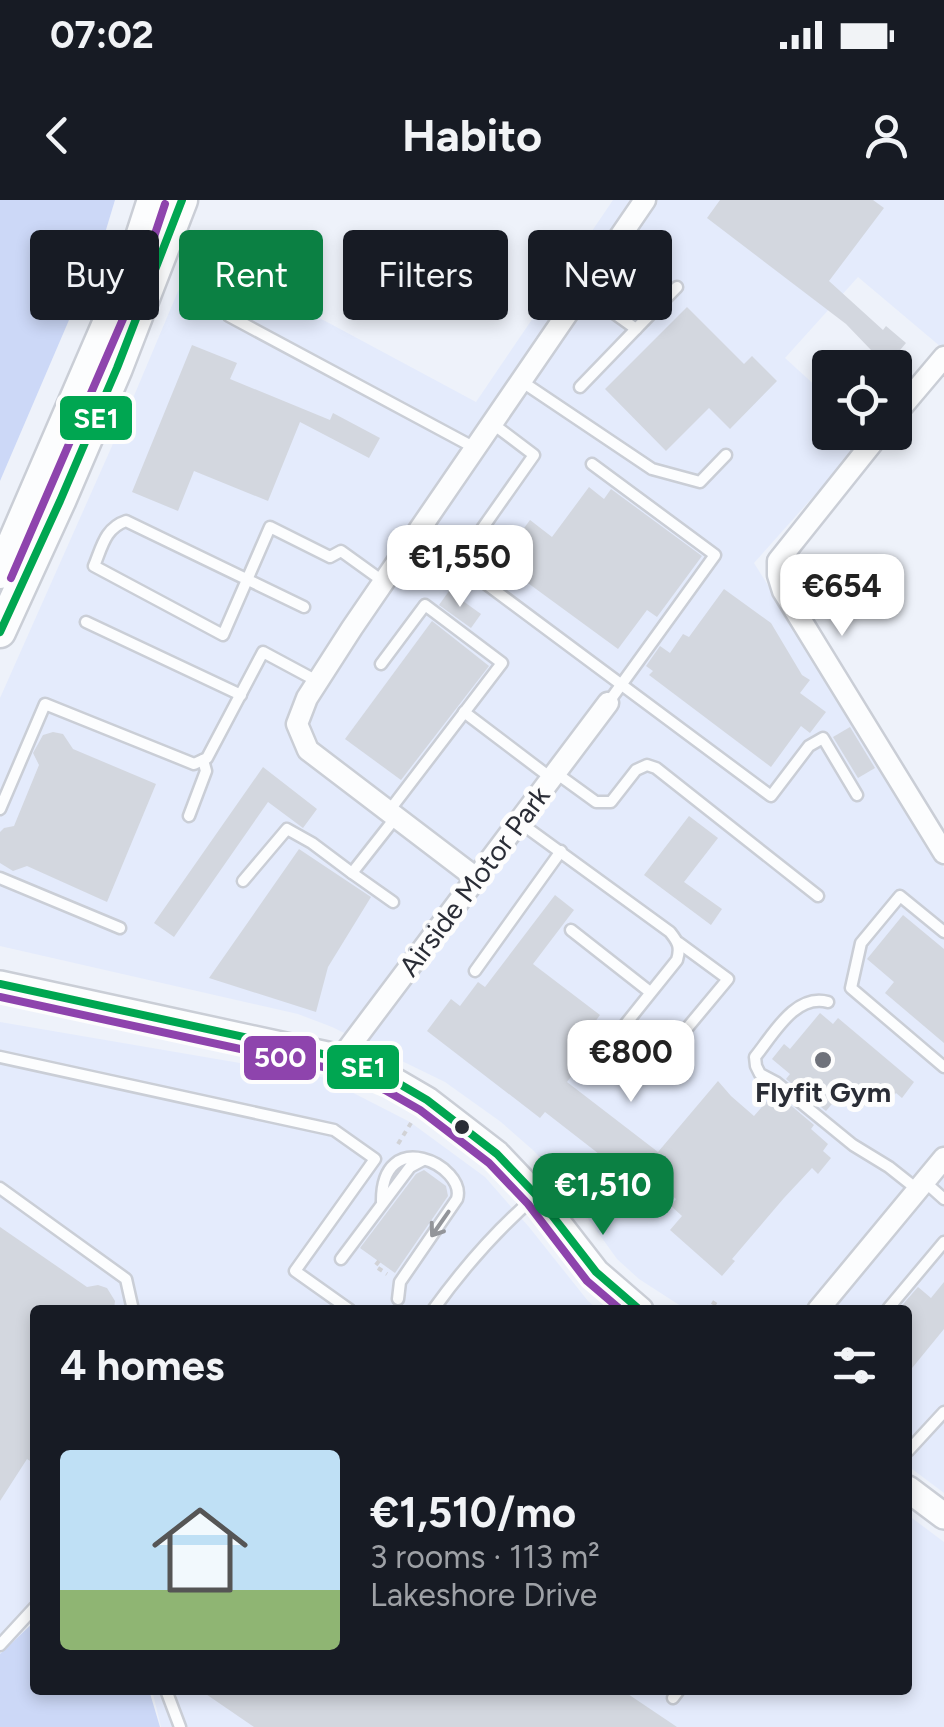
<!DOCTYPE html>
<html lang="en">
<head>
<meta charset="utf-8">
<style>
  :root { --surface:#171b24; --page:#242831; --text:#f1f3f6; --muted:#9ea1a6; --accent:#0b8043 }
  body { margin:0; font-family:Figtree,sans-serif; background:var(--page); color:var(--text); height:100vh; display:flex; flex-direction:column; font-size:38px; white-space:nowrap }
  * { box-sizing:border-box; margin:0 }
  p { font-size:32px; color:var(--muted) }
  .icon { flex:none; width:55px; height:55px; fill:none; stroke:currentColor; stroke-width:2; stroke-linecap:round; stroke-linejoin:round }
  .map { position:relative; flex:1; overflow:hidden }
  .panel { position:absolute; left:30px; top:1105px; width:882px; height:390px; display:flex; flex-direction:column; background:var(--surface); border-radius:10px; box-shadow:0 5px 15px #0003 }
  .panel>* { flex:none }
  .hud { position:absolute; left:30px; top:30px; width:885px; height:90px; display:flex; gap:20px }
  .tools { position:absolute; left:812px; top:150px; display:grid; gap:20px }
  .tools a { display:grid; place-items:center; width:100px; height:100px; border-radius:10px; background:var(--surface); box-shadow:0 5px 15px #0003; font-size:50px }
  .price { position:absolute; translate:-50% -85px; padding:0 22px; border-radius:20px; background:#fff; color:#222; font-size:32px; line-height:65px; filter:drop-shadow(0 2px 5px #0008) }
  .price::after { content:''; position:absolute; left:50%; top:60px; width:30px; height:22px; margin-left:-15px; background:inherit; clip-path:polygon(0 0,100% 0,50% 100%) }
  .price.active { background:var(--accent); color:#fff }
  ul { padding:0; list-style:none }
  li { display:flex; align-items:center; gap:30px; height:250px; padding:0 30px }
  li span { display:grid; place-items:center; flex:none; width:280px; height:200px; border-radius:10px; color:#555 }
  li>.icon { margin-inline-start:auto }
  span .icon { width:120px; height:120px; fill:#fffc; stroke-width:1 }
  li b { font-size:42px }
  h2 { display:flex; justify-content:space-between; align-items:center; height:120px; padding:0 30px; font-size:42px }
  .tag { padding:0 35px; border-radius:10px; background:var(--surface); box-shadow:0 5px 15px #0003; font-size:35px; line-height:90px }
  .tag.active { background:var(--accent); color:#fff }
  .status { display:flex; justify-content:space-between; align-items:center; height:70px; padding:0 50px; background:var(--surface); direction:ltr }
  .status svg { height:28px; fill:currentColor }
  header { display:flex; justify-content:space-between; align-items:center; height:130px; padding:0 30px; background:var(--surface); font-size:45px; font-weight:700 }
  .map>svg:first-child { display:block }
  .built { fill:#e4ebfc }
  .green { fill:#ccd8f7 }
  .building { fill:#d3d7df }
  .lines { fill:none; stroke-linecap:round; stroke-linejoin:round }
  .service-casing { stroke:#caced6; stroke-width:15 }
  .minor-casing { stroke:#caced6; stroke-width:25 }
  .tertiary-casing { stroke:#caced6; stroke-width:30 }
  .secondary-casing { stroke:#caced6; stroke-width:35 }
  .path { stroke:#d1d2d6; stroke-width:4; stroke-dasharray:5 5; stroke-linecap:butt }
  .service { stroke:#fcfdfe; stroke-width:10 }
  .minor { stroke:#fcfdfe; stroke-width:20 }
  .tertiary { stroke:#fcfdfe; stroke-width:25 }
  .secondary { stroke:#fcfdfe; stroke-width:30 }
  .bus-1-casing { stroke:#fdfdfd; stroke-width:15 }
  .bus-2-casing { stroke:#fdfdfd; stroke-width:15 }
  .bus-1 { stroke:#00a651; stroke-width:8 }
  .bus-2 { stroke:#8e44ad; stroke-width:8 }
  .oneway { stroke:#93959a }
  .poi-dot { fill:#6f727b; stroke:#fdfdfd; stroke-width:4 }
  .bus-dot { fill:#2a2d36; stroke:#fdfdfd; stroke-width:4 }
  .labels { text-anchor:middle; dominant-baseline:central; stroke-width:10; stroke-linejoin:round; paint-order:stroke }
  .street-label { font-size:28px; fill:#2a2d36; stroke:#fdfdfd }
  .poi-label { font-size:28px; font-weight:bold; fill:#2a2d36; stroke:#fdfdfd }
  .line-badge { stroke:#fdfdfd; stroke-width:4 }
  .badge-label { font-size:28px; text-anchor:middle; font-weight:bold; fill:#fff }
</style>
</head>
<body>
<div class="status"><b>07:02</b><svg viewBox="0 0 49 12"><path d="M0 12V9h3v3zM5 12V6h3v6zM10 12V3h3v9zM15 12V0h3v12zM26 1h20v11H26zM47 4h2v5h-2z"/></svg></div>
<header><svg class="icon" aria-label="back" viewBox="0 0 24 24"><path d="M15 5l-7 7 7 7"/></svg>Habito<svg class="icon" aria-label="person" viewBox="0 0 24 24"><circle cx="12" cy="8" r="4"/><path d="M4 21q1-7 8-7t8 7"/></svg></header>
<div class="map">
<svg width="944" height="1527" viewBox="0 0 944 1527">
  <rect width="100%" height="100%" fill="#eef2fa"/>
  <g class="built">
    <polygon points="613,0 944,0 944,144 941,147 858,77 785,158 830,199 830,232 869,234 754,363 944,668 944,1293 908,1266 908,1110 687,1110 639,1079 617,1059 561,981 534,951 501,922 445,882 332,827 298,814 0,746 0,498 128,210 195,51 476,202"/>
    <polygon points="0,822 322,877 410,922 485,977 529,1027 588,1101 599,1110 35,1110 35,1418 0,1455"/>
    <polygon points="908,1315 944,1342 944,1527 161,1527 152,1490 908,1490"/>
  </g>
  <g class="green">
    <polygon points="0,0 115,0 102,43 0,281"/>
    <polygon points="35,1421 35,1490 149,1490 160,1527 0,1527 0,1454"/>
  </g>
  <g class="building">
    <polygon points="720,0 873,0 884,8 829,81 883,130 886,126 906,143 885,168 877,168 865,157 871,150 846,124 707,18"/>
    <polygon points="687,107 744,164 752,156 777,181 730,229 709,208 666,251 605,189"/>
    <polygon points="192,145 237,163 230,179 330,220 333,213 380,238 369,258 300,222 268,301 194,271 178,311 132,292"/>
    <polygon points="589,287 604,299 611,289 702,356 657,417 647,410 618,449 499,362 530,320 552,337"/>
    <polygon points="724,389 771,423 802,475 810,480 800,493 826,512 810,533 801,526 771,567 649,475 653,471 646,466 660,446 670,453 683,434 689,437"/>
    <polygon points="449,391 481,414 471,428 439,405"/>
    <polygon points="432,421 489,466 401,580 345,539"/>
    <polygon points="850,527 875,568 858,578 833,537"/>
    <polygon points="53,532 63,534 73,549 156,584 107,702 27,666 13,671 0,663 0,632 4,628 14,626 39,565 33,553 43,535"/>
    <polygon points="263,567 317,609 303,628 268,602 174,737 154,723"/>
    <polygon points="689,616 718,638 684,682 722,709 711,725 644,675"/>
    <polygon points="299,649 371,697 328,767 316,812 209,778"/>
    <polygon points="555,695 574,710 533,764 600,815 572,853 583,861 567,882 658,952 718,881 731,896 754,916 775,892 814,925 811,929 828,944 823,951 831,958 818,974 812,968 784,998 732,1059 735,1061 722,1076 670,1030 682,1016 671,1006 676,999 653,979 644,989 545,912 540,918 427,831 451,799 460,806 478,782 485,787"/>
    <polygon points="903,715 944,749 944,843 885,793 894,782 867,759"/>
    <polygon points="820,813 833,824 838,818 914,882 902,898 896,893 891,899 878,889 861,910 841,893 826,911 786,879 790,874 772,859 784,844 790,849"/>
    <polygon points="424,970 446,986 448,996 395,1073 360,1048 416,974"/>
    <polygon points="0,1027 87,1087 98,1085 107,1088 115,1101 114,1110 35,1110 35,1264 27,1259 0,1301"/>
    <polygon points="944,1082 944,1129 908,1173 908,1110 898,1110 918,1087 931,1098"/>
    <polygon points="200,1490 622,1490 677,1527 254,1527"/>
  </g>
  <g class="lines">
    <g class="service-casing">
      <g id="service">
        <polyline points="229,116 475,248"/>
        <polyline points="636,129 677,87"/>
        <polyline points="521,181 652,269 700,282 726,255"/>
        <polyline points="580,187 636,129 583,91"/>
        <polyline points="493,224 534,255 458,363 771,596 809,546 823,538 857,595"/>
        <polyline points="592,264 715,355 608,503"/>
        <path d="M304 407 126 321C105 328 102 347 94 366L223 435 270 327 330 357 341 351 384 382"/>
        <polyline points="86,422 241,495"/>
        <polyline points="381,464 425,405 502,463 389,611"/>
        <polyline points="464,512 551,578"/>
        <polyline points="556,573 596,602 611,602 636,570 647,565 656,568 818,696"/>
        <polyline points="0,609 45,504 194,564 207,558 263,452 317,481"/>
        <polyline points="189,616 206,571 203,560"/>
        <path d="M519 622 670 732C678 742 681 747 677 760L600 856"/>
        <polyline points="0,678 120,728"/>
        <polyline points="243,681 287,629 312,643 352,673"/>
        <polyline points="393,702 352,673 396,617"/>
        <polyline points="571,730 650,792"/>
        <polyline points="944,732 900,696 861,743 851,788 944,867"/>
        <polyline points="475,771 561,651"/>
        <path d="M828 802C795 793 773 835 755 857L756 866 760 874 777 883 853 945 889 967 918 990"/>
        <polyline points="0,857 334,930 375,959 295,1071 350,1110"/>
        <polyline points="653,869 728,779 679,743"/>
        <polyline points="925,982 944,999"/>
        <polyline points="0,988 126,1079 133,1110"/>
        <path d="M382 1002C381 924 467 966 457 999L400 1082 398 1099"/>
        <polyline points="341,1059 410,967 423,960"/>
        <path d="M433 1110C464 1067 496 1030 536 996"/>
        <polyline points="887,1110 944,1042"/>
        <polyline points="908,1251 944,1212"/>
        <polyline points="0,1445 35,1407"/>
        <polyline points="166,1490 180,1527"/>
        <polyline points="673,1498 679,1490"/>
      </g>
    </g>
    <g class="minor-casing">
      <g id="minor">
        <polyline points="895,215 944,157"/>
        <polyline points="881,232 778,361 778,375 783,391 944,653"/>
        <polyline points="476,678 308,550 297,524 307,498 352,428 645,0"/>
        <polyline points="341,858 608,503"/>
        <polyline points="818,1110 944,958"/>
      </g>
    </g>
    <g class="tertiary-casing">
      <g id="tertiary">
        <polyline points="0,784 341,858 391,879 427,900 497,954 537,996 596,1072 640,1110"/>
        <polyline points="908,1289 944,1316"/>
      </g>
    </g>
    <g class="secondary-casing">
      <g id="secondary">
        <polyline points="0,373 128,77 153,0"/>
        <polyline points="0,432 60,301 117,168 182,0"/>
      </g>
    </g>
    <g class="path">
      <polyline points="398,944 411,923"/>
      <polyline points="379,1061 375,1066 387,1074"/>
      <polyline points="706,1110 712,1102 725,1110"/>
    </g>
    <use href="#service" class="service"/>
    <use href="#minor" class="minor"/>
    <use href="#tertiary" class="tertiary"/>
    <use href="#secondary" class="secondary"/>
    <g class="bus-1-casing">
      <g id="bus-1">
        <polyline points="0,432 60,301 117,168 182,0"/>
        <polyline points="0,784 341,858 391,879 427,900 497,954 537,996 596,1072 640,1110"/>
      </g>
    </g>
    <g class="bus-2-casing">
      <g id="bus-2">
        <polyline points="11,378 139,82 165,4"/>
        <polyline points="0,797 337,870 385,890 420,910 489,963 528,1004 587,1081 621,1110"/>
      </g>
    </g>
    <use href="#bus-1" class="bus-1"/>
    <use href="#bus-2" class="bus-2"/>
  </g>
  <defs><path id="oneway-shaft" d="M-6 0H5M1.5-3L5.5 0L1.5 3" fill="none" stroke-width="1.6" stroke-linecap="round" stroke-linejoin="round" transform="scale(2.5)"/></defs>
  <use class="oneway" href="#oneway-shaft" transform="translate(440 1024) rotate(125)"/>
  <circle class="poi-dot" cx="823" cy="860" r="10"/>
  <circle class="bus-dot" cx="462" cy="927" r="9"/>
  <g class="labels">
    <g class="street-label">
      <text transform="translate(474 681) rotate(-53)">Airside Motor Park</text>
    </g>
    <g class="poi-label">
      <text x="823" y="892">Flyfit Gym</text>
    </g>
  </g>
  <g class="line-badge">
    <rect x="58" y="194" width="76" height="48" rx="10" fill="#00a651"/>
    <rect x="242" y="834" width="76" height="48" rx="10" fill="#8e44ad"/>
    <rect x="325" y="843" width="76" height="48" rx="10" fill="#00a651"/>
  </g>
  <g class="badge-label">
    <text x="96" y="228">SE1</text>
    <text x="280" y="867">500</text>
    <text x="363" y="877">SE1</text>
  </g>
</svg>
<div class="tools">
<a><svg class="icon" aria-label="locate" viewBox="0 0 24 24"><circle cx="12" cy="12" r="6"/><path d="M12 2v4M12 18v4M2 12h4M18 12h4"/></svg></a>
</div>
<b class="price" style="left:460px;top:410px">€1,550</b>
<b class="price" style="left:842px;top:439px">€654</b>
<b class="price" style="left:631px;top:905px">€800</b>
<b class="price active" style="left:603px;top:1038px">€1,510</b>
<div class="hud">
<a class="tag">Buy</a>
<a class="tag active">Rent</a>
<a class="tag">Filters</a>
<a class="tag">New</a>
</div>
<section class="panel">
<h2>4 homes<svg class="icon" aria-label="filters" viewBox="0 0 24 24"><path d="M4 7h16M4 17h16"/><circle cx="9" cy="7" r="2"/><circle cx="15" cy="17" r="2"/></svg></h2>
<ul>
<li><span style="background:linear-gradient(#bfe0f5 70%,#8fb573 0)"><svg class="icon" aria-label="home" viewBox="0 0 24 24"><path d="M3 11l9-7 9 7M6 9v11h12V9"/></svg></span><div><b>€1,510/mo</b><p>3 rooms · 113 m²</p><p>Lakeshore Drive</p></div></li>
</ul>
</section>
</div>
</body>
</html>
